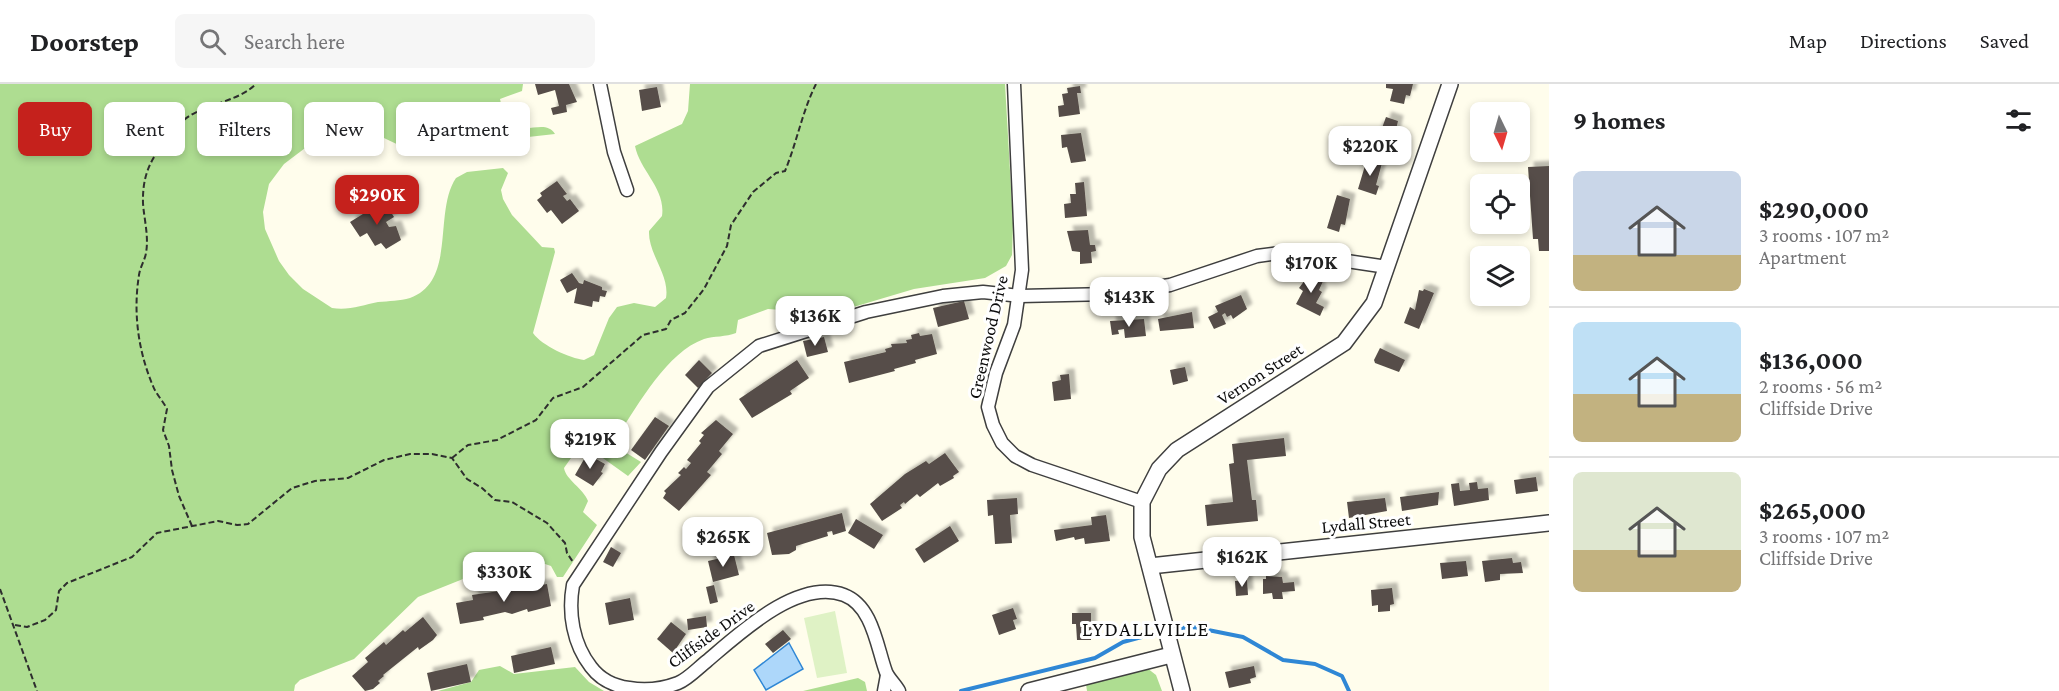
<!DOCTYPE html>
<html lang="en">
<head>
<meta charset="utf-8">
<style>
  :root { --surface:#fff; --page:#f6f6f6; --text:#202124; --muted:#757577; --line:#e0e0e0; --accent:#c5211c }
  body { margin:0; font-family:"Crimson Pro",serif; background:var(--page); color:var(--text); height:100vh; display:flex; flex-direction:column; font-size:22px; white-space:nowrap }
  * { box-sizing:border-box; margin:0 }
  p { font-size:20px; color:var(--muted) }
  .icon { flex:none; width:33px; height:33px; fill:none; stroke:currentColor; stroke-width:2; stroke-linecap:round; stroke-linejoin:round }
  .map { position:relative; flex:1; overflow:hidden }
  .drawer { display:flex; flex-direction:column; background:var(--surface); width:510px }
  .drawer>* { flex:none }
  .top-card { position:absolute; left:18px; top:18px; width:570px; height:54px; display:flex; gap:12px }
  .needle { width:39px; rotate:175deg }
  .buttons { position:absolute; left:1470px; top:18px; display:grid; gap:12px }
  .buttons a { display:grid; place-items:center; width:60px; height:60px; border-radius:9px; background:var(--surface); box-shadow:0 3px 9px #0003; font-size:30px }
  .price { position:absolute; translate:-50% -51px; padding:0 14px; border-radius:12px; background:#fff; color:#222; font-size:20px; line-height:39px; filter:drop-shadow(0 2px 3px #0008) }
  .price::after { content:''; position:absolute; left:50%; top:36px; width:18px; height:14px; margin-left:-9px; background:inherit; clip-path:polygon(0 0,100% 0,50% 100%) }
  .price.selected { background:var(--accent); color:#fff }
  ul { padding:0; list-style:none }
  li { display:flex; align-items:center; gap:18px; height:150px; padding:0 24px }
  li+li { border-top:2px solid var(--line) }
  li span { display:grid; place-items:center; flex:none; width:168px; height:120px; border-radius:9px; color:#555 }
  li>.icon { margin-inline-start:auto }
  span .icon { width:72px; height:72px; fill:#fffc; stroke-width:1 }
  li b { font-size:26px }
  h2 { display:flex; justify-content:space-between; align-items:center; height:72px; padding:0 24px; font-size:26px }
  .pill { padding:0 21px; border-radius:9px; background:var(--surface); box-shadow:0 3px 9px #0003; font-size:21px; line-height:54px }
  .pill.selected { background:var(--accent); color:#fff }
  header { display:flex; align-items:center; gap:36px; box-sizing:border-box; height:84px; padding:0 30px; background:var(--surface); border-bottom:2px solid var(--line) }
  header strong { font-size:28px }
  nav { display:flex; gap:33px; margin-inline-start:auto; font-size:21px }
  .search { width:420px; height:54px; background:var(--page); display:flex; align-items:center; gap:15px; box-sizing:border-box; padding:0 21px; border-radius:9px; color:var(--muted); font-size:22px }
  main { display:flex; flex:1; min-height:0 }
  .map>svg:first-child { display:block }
  .forest { fill:#aedd91 }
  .pitch { fill:#dff2c5 }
  .water { fill:#add7fa; stroke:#2f87d5; stroke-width:1.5 }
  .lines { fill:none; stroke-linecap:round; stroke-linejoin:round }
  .stream { stroke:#2f87d5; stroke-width:4 }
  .building { fill:#564e48; filter:url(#shadow) }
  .minor-casing { stroke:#3f3f3f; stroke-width:15 }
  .tertiary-casing { stroke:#3f3f3f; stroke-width:18 }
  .path { stroke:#2e2e2e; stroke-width:2; stroke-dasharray:6 3; stroke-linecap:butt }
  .minor { stroke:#fff; stroke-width:12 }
  .tertiary { stroke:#fff; stroke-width:15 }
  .labels { text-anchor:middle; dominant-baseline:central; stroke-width:6; stroke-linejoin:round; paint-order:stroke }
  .street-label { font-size:18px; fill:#0c0c0c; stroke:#fff }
  .neighbourhood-label { font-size:20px; letter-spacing:1.5px; fill:#0c0c0c; stroke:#fff }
</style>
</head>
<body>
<header>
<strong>Doorstep</strong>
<div class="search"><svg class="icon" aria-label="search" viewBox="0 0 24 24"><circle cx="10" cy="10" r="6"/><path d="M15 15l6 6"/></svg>Search here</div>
<nav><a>Map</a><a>Directions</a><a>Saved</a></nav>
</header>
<main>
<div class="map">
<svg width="1549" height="607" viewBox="0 0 1549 607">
  <defs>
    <filter id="shadow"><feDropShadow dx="5.5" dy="-5.5" stdDeviation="1.5" flood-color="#0004"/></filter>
  </defs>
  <rect width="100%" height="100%" fill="#fffdec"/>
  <g class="forest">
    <path d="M0 0H523L522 7 500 15C511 67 542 29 555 50L501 56 430 70 405 64 365 45 345 43 321 52 284 80 269 100 263 128 265 145 279 177 289 191 303 205 332 224C348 227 363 221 378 218 389 217 400 217 410 214 457 197 433 128 456 94L467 88 503 84 508 89 501 106 503 115 512 131 542 163 554 164 555 168 533 249C542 262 570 274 584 276L594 271 609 234 617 223 634 219 655 223 666 214C670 191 648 170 649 147L662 132C666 105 640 87 635 62L682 40 688 27 690 0H1005L1013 139 1012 171 1006 182 985 194 914 205 793 241 785 239 781 226 768 225 738 236 736 249C726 253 714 252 704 255 667 268 639 320 618 351L615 358 620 365 641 378 628 392 586 362 578 364 564 384C566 396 583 404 588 417L583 428 597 441 563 493H557L551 482 545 480 473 491 418 513 354 575 300 596 295 601 294 607H0Z"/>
    <polygon points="500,582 514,590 575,583 589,598 604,607 438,607 471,598 479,586"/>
    <polygon points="1147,584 1156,591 1162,607 1087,607 1086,600"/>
    <polygon points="858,594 865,598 867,607 803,607"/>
  </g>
  <polygon class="pitch" points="835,527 847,589 817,594 804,534"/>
  <polygon class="water" points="789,559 803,585 766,606 754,586"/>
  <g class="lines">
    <g class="stream">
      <polyline points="1171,545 1193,543 1243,553 1283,576 1315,580 1342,592 1349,607"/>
      <polyline points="961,607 1095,574 1123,558 1164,547"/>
    </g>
  </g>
  <g class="building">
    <polygon points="535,0 569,0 577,18 566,21 567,28 553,31 551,24 559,22 555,6 538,11"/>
    <polygon points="1386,0 1413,0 1410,12 1406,11 1404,20 1390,17 1393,5 1386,4"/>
    <polygon points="1080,2 1081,9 1077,9 1080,30 1059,33 1058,22 1064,21 1062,10 1068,9 1067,4"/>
    <polygon points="657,3 661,23 642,27 639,6"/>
    <polygon points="1386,33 1398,37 1391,68 1372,62 1378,42 1382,44"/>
    <polygon points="1081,49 1086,77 1071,79 1067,63 1062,64 1061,51"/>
    <polygon points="1367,75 1382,79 1376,101 1379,102 1376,111 1358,105"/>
    <polygon points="1549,82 1549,167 1539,167 1538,155 1533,155 1528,83"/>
    <polygon points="557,97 567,110 563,112 567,117 570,115 579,127 562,140 551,126 547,129 537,116 542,112 540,109"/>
    <polygon points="1084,98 1087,132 1065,134 1064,120 1071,119 1070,110 1076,110 1075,99"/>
    <polygon points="1337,111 1350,115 1345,141 1341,140 1339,148 1327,144"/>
    <polygon points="384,117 394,133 386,138 389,143 396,142 401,156 386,165 381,159 375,162 367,149 360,153 350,138"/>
    <polygon points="1088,146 1090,161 1095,161 1096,167 1091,168 1092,179 1080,180 1080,168 1072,167 1067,147"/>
    <polygon points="1311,188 1324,195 1319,206 1322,208 1316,219 1324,223 1320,232 1296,220 1303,207 1299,204"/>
    <polygon points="572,189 579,199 583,200 584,196 602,203 602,206 607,207 605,213 600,212 599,218 593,217 592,223 574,219 577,204 567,209 560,196"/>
    <polygon points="1424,205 1434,209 1419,245 1404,239 1410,223 1415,226 1419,206 1423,207"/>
    <polygon points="1241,211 1247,225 1233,235 1231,231 1227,233 1225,229 1222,231 1226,240 1214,245 1208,233 1218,228 1215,222"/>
    <polygon points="964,217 969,235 938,243 933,224"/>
    <polygon points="1192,228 1194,244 1160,247 1158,235"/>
    <polygon points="1144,235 1146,252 1125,254 1124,245 1118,246 1119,250 1112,251 1110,237"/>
    <polygon points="919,249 920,252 932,250 937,270 915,276 916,279 894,285 895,287 849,299 844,278 886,268 885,265 892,263 891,260 907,259 906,256 912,255 911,251"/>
    <polygon points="824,253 828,268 807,273 803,257"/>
    <polygon points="1380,264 1405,276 1399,288 1375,279 1374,276"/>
    <polygon points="699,276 712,289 698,304 685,291"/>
    <polygon points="797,276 809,294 790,307 792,310 752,334 739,315"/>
    <polygon points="1185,283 1188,297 1173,301 1170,286"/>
    <polygon points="1069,290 1071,315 1054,317 1052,298 1061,296 1060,291"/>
    <polygon points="655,333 669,342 645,376 631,366"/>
    <polygon points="716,336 733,350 719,367 722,370 707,388 711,391 679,427 663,414 666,409 664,407 681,391 678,389 684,383 686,385 691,379 687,376 701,359 699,357 704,351 701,349"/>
    <polygon points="1284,354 1286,372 1247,376 1252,416 1256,416 1258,437 1207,442 1205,421 1233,418 1229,380 1234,379 1232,360"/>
    <polygon points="945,369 959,388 953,392 954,394 940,402 938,399 920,413 917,410 905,420 904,418 900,421 902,424 882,437 870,420 905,390 926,377 929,380"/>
    <polygon points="587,370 605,380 601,388 603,389 593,402 575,391"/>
    <polygon points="1536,393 1538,407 1516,410 1514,396"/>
    <polygon points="1477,398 1478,405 1488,404 1489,416 1454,422 1451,400 1459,399 1460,407 1470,406 1469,399"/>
    <polygon points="1439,408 1438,421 1402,427 1400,413"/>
    <polygon points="1017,414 1018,430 1010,431 1012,459 995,460 993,431 988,432 987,416"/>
    <polygon points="1385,414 1387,427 1349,434 1347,418"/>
    <polygon points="842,429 846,447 833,451 832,447 827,448 828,452 796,462 796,466 789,470 772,471 767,449"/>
    <polygon points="1106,431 1110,457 1085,460 1084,454 1075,456 1074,453 1056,457 1054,446 1092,441 1091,433"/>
    <polygon points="856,435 883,451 874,465 848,449"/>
    <polygon points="950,442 959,457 924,479 915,465"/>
    <polygon points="611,463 621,469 613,483 603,478"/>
    <polygon points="734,471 739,491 713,498 708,477"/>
    <polygon points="1512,474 1513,479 1521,478 1523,489 1500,490 1500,496 1485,498 1482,477"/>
    <polygon points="1466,477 1468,492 1442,495 1440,479"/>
    <polygon points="1266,492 1282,493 1283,499 1294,498 1295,507 1282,508 1283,515 1273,515 1272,509 1263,510 1263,495 1266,495"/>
    <polygon points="1247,496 1248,511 1236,512 1235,497"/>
    <polygon points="547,500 551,522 528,528 527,525 512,530 505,528 483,533 484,536 460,540 456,519 473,516 472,511"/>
    <polygon points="714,501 718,518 710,520 706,503"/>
    <polygon points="1392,504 1394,520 1390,521 1390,527 1378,528 1378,521 1372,522 1371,506"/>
    <polygon points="630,514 634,536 609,541 605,519"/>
    <polygon points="1013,524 1017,535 1013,536 1016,545 999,551 992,531"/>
    <polygon points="1072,529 1091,529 1091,556 1077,556 1076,540 1072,540"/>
    <polygon points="706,532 707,543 688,546 687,535"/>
    <polygon points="423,533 437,551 433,556 419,566 418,563 383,591 384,592 378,597 380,599 373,605 365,607 352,592 368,578 365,574 384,558 386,561 403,546 405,548"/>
    <polygon points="671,538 686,550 673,569 657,555"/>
    <polygon points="783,546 791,555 773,569 765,560"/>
    <polygon points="551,563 555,580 514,589 511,572"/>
    <polygon points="467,580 471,598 431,607 427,589"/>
    <polygon points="1254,582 1256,593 1250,595 1251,599 1229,604 1225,588"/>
  </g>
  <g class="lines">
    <g class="minor-casing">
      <g id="minor">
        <polyline points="600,0 614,68 627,106"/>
        <polyline points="1014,0 1022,186 1014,241 996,289 988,323 993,341 1002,359 1015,372 1032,381 1142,418"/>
        <polyline points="884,607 887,591"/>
        <path d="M899 607C896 601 889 595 886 588 877 564 873 522 844 511 798 494 740 549 707 577 698 584 688 595 678 599 662 605 646 607 629 604 614 602 600 595 591 583 573 560 568 529 573 501L661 368 708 303 759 262 866 228 943 212 983 208 1020 212 1110 210 1170 201 1257 172 1287 168 1387 183"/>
      </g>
    </g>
    <g class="tertiary-casing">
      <g id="tertiary">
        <polyline points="1150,482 1549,439"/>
        <polyline points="1029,607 1171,571"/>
        <polyline points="1182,607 1142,453 1142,418 1159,385 1177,366 1344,259 1374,219 1450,0"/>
      </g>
    </g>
    <g class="path">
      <path d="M452 374 468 361 497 356 536 336 553 314 583 303 643 251 666 245 671 236 685 229 704 205 727 162 731 141 753 108 776 89 785 87C797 58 802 28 816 0"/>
      <path d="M192 442 179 412 172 386 169 362 163 346 167 325C163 317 156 310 153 302 138 267 133 228 139 191 140 183 145 176 146 169 149 152 144 135 143 119 142 81 158 66 180 40 197 20 236 20 256 0"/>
      <polyline points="0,505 37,607"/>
      <polyline points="15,541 27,543 45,536 56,526 59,507 67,499 132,473 157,449 218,437 237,441 248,440 292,404 315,397 348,394 384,376 410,370 432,370 452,374 467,395 482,404 495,416 512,418 547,439 565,459 567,469 573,478"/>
    </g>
    <use href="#minor" class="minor"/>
    <use href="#tertiary" class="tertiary"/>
  </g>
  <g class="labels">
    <g class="street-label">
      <text transform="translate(988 253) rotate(-77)">Greenwood Drive</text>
      <text transform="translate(1260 290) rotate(-33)">Vernon Street</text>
      <text transform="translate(1366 439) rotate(-5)">Lydall Street</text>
      <text transform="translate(711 550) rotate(-36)">Cliffside Drive</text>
    </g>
    <g class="neighbourhood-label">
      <text x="1146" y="545">LYDALLVILLE</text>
    </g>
  </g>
</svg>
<div class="buttons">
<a><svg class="needle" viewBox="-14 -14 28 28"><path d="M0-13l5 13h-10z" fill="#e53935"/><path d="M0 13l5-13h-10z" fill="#757577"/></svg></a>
<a><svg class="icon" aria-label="locate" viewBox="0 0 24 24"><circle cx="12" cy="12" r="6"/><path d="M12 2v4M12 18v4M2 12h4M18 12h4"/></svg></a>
<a><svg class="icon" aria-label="layers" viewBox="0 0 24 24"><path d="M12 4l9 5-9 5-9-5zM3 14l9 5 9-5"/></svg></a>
</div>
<b class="price" style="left:1370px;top:93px">$220K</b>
<b class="price selected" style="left:377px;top:142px">$290K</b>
<b class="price" style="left:1311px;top:210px">$170K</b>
<b class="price" style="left:1129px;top:244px">$143K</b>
<b class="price" style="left:815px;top:263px">$136K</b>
<b class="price" style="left:590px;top:386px">$219K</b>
<b class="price" style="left:723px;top:484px">$265K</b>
<b class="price" style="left:1242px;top:504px">$162K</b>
<b class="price" style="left:504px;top:519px">$330K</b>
<div class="top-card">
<a class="pill selected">Buy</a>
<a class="pill">Rent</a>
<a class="pill">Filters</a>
<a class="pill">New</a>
<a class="pill">Apartment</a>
</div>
</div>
<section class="drawer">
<h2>9 homes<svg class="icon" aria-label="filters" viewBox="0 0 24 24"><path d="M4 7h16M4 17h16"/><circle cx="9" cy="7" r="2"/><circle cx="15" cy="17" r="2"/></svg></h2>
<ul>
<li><span style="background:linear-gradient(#c9d6e8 70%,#c2b280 0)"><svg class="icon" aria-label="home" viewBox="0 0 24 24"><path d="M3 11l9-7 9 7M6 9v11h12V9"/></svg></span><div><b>$290,000</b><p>3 rooms · 107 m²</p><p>Apartment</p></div></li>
<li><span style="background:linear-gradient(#bfe0f5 60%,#c2b280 0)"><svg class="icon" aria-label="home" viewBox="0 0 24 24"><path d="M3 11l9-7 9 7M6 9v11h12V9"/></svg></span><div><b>$136,000</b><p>2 rooms · 56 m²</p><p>Cliffside Drive</p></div></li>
<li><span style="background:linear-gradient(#dfe7d0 65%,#c2b280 0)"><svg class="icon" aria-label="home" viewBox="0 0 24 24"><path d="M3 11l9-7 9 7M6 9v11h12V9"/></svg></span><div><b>$265,000</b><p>3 rooms · 107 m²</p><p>Cliffside Drive</p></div></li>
</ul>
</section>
</main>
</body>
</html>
